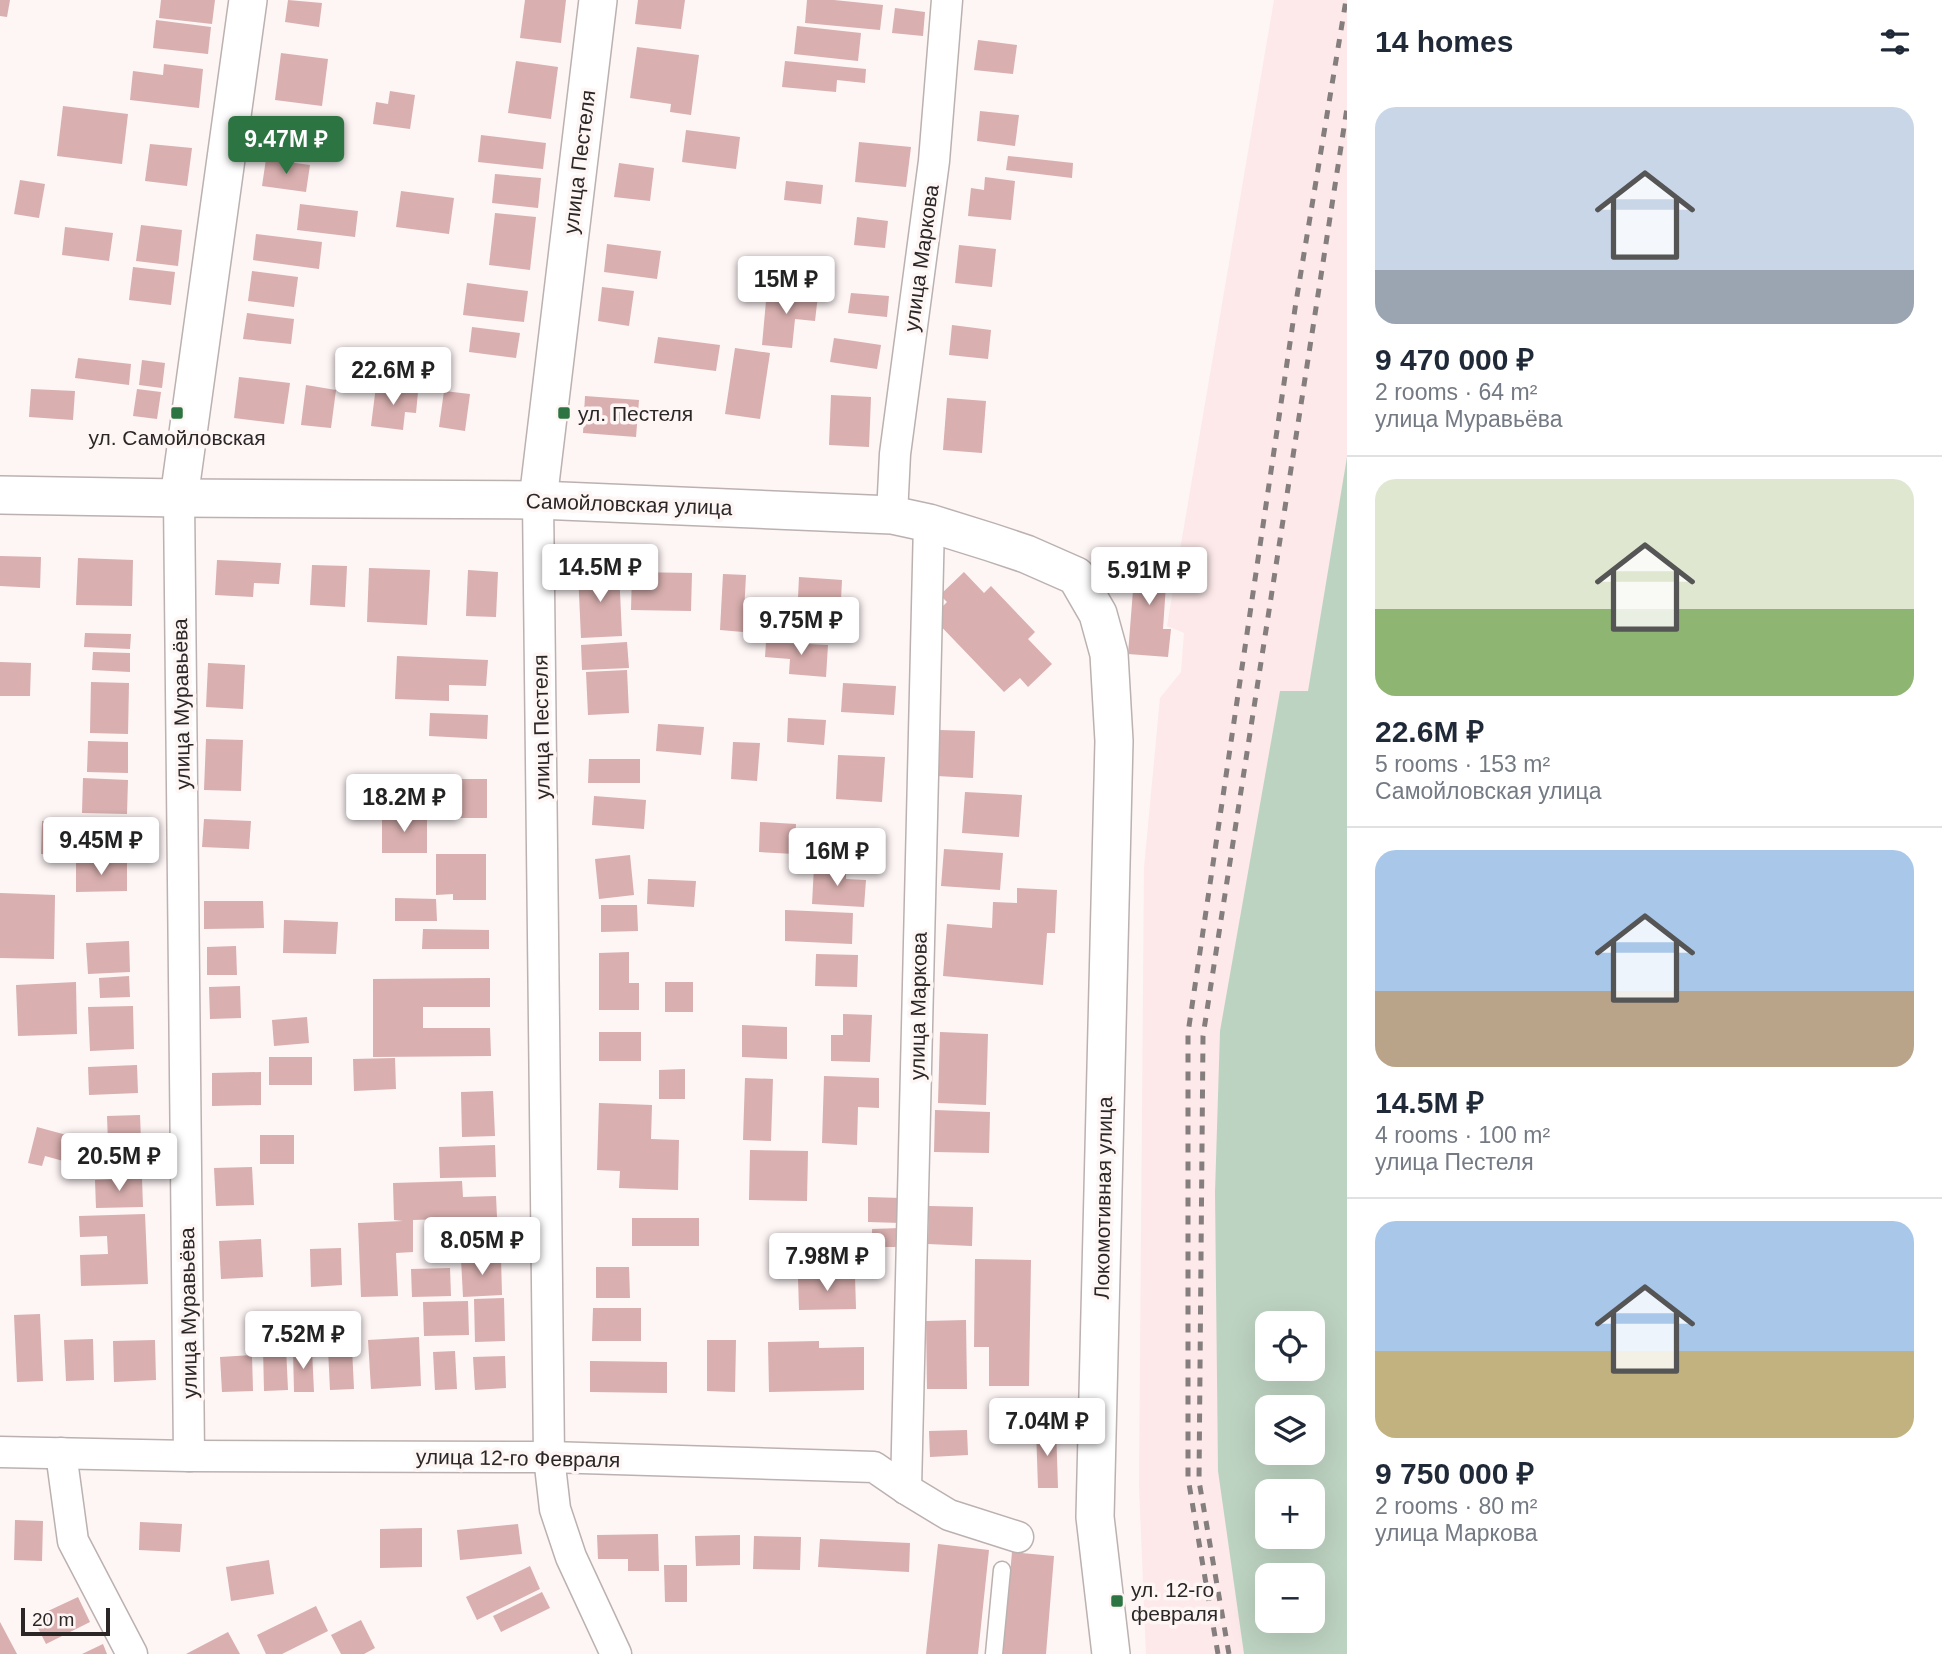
<!DOCTYPE html>
<html lang="en">
<head>
<meta charset="utf-8">
<style>
  :root { --surface:#fff; --page:#f6f6f7; --text:#1f2937; --muted:#747a83; --line:#e0e1e3; --accent:#2c7543 }
  body { margin:0; font-family:Helvetica,sans-serif; background:var(--page); color:var(--text); height:100vh; display:flex; flex-direction:column; font-size:26px; white-space:nowrap }
  * { box-sizing:border-box; margin:0 }
  p { font-size:23px; color:var(--muted) }
  .icon { flex:none; width:38px; height:38px; fill:none; stroke:currentColor; stroke-width:2; stroke-linecap:round; stroke-linejoin:round }
  .map { position:relative; flex:1; overflow:hidden }
  .sheet { display:flex; flex-direction:column; background:var(--surface); width:595px }
  .sheet>* { flex:none }
  .tools { position:absolute; left:1255px; top:1311px; display:grid; gap:14px }
  .tools a { display:grid; place-items:center; width:70px; height:70px; border-radius:14px; background:var(--surface); box-shadow:0 7px 28px #0002; font-size:35px }
  .scale { position:absolute; left:21px; bottom:18px; width:89px; box-sizing:border-box; padding-left:7px; border:4px solid #2b2727; border-top:0; font-size:19px; line-height:24px; white-space:nowrap; color:#2b2727; -webkit-text-stroke:5px #fef5f5; paint-order:stroke }
  .price { position:absolute; translate:-50% -60px; padding:0 16px; border-radius:7px; background:#fff; color:#222; font-size:23px; line-height:46px; filter:drop-shadow(0 2px 4px #0008) }
  .price::after { content:''; position:absolute; left:50%; top:42px; width:21px; height:16px; margin-left:-10px; background:inherit; clip-path:polygon(0 0,100% 0,50% 100%) }
  .price.selected { background:var(--accent); color:#fff }
  ul { padding:0; list-style:none }
  li { display:grid; align-content:center; gap:14px; height:371px; padding:0 28px }
  li+li { border-top:2px solid var(--line) }
  li span { display:grid; place-items:center; height:217px; border-radius:21px; color:#555 }
  li>.icon { margin-inline-start:auto }
  span .icon { width:126px; height:126px; fill:#fffc; stroke-width:1 }
  li b { font-size:30px }
  h2 { display:flex; justify-content:space-between; align-items:center; height:84px; padding:0 28px; font-size:30px }
  main { display:flex; flex:1; min-height:0 }
  .map>svg:first-child { display:block }
  .built { fill:#fde9e9 }
  .green { fill:#bdd3c1; fill-rule:evenodd }
  .building { fill:#d9afaf }
  .lines { fill:none; stroke-linecap:round; stroke-linejoin:round }
  .service-casing { stroke:#bbb1b0; stroke-width:19 }
  .minor-casing { stroke:#bbb1b0; stroke-width:33 }
  .tertiary-casing { stroke:#bbb1b0; stroke-width:40 }
  .service { stroke:#fff; stroke-width:16 }
  .minor { stroke:#fff; stroke-width:30 }
  .tertiary { stroke:#fff; stroke-width:37 }
  .rail { stroke:#857e7e; stroke-width:5; stroke-dasharray:9 9; stroke-linecap:butt }
  .poi-dot { fill:#2c7543; stroke:#fef5f5; stroke-width:2.5 }
  .labels { text-anchor:middle; dominant-baseline:central; stroke-width:7; stroke-linejoin:round; paint-order:stroke }
  .street-label { font-size:21px; fill:#2b2727; stroke:#fef5f5 }
  .poi-label { font-size:21px; fill:#2b2727; stroke:#fef5f5; text-anchor:start }
</style>
</head>
<body>
<main>
<div class="map">
<svg width="1347" height="1654" viewBox="0 0 1347 1654">
  <rect width="100%" height="100%" fill="#fef5f5"/>
  <polygon class="built" points="1274,0 1347,0 1347,564 1267,1323 1267,1620 1311,1654 1146,1654 1139,1485 1144,868 1160,698 1181,672 1184,633 1167,626"/>
  <path class="green" d="M1347 457V1654H1244L1218 1471 1215 1192 1220 1031 1280 691H1308ZM1267 1323H1312V1368H1267ZM1267 1407H1312V1452H1267ZM1267 1491H1312V1536H1267ZM1267 1575H1312V1620H1267Z"/>
  <g class="building">
    <polygon points="0,0 10,0 7,17 0,16"/>
    <polygon points="161,0 215,0 212,24 159,18"/>
    <polygon points="288,0 322,3 319,27 285,22"/>
    <polygon points="525,0 566,0 561,43 520,38"/>
    <polygon points="638,0 685,0 681,29 635,24"/>
    <polygon points="807,0 834,0 883,5 880,30 805,23"/>
    <polygon points="895,8 925,12 923,36 892,33"/>
    <polygon points="156,20 211,27 208,54 153,48"/>
    <polygon points="797,26 861,33 858,61 794,54"/>
    <polygon points="978,40 1017,45 1013,74 974,70"/>
    <polygon points="637,47 699,55 691,115 670,112 671,104 630,98"/>
    <polygon points="281,53 328,59 322,106 275,100"/>
    <polygon points="516,61 558,67 551,119 508,113"/>
    <polygon points="785,61 866,69 865,83 837,80 836,92 782,87"/>
    <polygon points="164,64 203,69 199,108 130,100 133,71 163,75"/>
    <polygon points="390,91 415,95 410,129 373,124 376,102 388,104"/>
    <polygon points="63,106 128,114 122,164 57,156"/>
    <polygon points="980,111 1019,115 1015,146 977,141"/>
    <polygon points="272,121 315,127 312,153 268,148"/>
    <polygon points="686,130 740,137 736,169 682,162"/>
    <polygon points="481,135 546,143 543,169 478,162"/>
    <polygon points="859,142 911,147 906,187 855,182"/>
    <polygon points="150,144 192,148 187,186 145,181"/>
    <polygon points="1008,156 1073,163 1072,178 1006,170"/>
    <polygon points="266,159 310,165 306,192 262,186"/>
    <polygon points="619,163 654,168 650,201 614,197"/>
    <polygon points="495,174 541,178 538,208 492,203"/>
    <polygon points="985,177 1015,181 1011,220 968,216 971,188 984,190"/>
    <polygon points="20,180 45,184 39,218 14,214"/>
    <polygon points="786,181 823,185 821,204 784,200"/>
    <polygon points="401,191 454,198 449,234 396,227"/>
    <polygon points="300,204 358,211 355,237 297,230"/>
    <polygon points="495,213 536,217 530,270 489,265"/>
    <polygon points="857,217 888,221 885,248 854,245"/>
    <polygon points="141,225 182,230 178,266 136,261"/>
    <polygon points="65,227 113,233 109,261 62,255"/>
    <polygon points="256,234 322,242 319,269 253,260"/>
    <polygon points="607,244 661,251 657,279 604,272"/>
    <polygon points="959,245 996,249 992,287 955,283"/>
    <polygon points="133,267 175,272 171,305 129,300"/>
    <polygon points="252,271 298,277 294,307 248,301"/>
    <polygon points="467,283 528,291 524,322 463,315"/>
    <polygon points="602,287 634,291 629,326 598,321"/>
    <polygon points="767,290 818,295 815,321 795,319 792,348 762,345"/>
    <polygon points="851,293 889,296 887,317 848,313"/>
    <polygon points="247,313 294,319 291,344 243,339"/>
    <polygon points="952,325 991,330 988,359 949,355"/>
    <polygon points="472,327 520,333 516,358 469,352"/>
    <polygon points="658,337 720,345 716,371 654,363"/>
    <polygon points="834,338 881,345 877,369 830,362"/>
    <polygon points="735,348 770,353 760,419 725,414"/>
    <polygon points="78,358 131,364 129,385 75,378"/>
    <polygon points="142,360 165,363 162,388 139,385"/>
    <polygon points="239,377 290,383 284,424 234,418"/>
    <polygon points="306,385 336,390 331,428 301,425"/>
    <polygon points="376,386 418,392 416,413 405,412 403,430 371,426"/>
    <polygon points="31,389 75,391 73,420 29,417"/>
    <polygon points="137,389 161,392 157,419 133,416"/>
    <polygon points="444,391 470,394 465,431 439,427"/>
    <polygon points="831,395 871,397 869,447 829,445"/>
    <polygon points="585,396 639,400 636,437 583,433"/>
    <polygon points="947,398 986,401 982,453 943,450"/>
    <polygon points="1136,552 1168,555 1163,629 1171,629 1168,657 1128,654"/>
    <polygon points="0,556 41,557 40,588 0,586"/>
    <polygon points="78,558 133,560 132,606 76,605"/>
    <polygon points="217,560 281,563 279,584 254,583 253,597 215,595"/>
    <polygon points="312,565 347,566 345,607 310,605"/>
    <polygon points="369,568 430,570 427,625 367,622"/>
    <polygon points="468,570 498,572 496,617 466,616"/>
    <polygon points="619,570 622,636 581,638 578,572"/>
    <polygon points="632,572 692,573 691,611 631,610"/>
    <polygon points="964,572 984,593 991,586 1035,632 1028,639 1052,664 1028,687 1020,678 1004,692 932,617 947,602 940,595"/>
    <polygon points="723,574 746,575 743,632 720,630"/>
    <polygon points="799,577 842,580 840,620 797,618"/>
    <polygon points="85,633 131,634 130,649 84,647"/>
    <polygon points="627,642 629,668 582,670 581,645"/>
    <polygon points="766,642 828,645 826,677 789,674 790,659 765,657"/>
    <polygon points="93,652 130,653 130,672 92,670"/>
    <polygon points="397,656 488,660 486,686 449,685 449,701 395,699"/>
    <polygon points="0,662 31,663 30,696 0,696"/>
    <polygon points="208,663 245,665 243,709 206,707"/>
    <polygon points="627,670 629,713 588,715 586,672"/>
    <polygon points="91,682 129,683 128,734 90,733"/>
    <polygon points="843,683 896,686 894,715 841,712"/>
    <polygon points="430,713 488,715 487,739 429,736"/>
    <polygon points="788,718 826,720 824,745 787,742"/>
    <polygon points="658,724 704,727 701,755 656,751"/>
    <polygon points="939,730 975,731 973,778 937,776"/>
    <polygon points="206,739 243,740 241,791 204,790"/>
    <polygon points="88,741 128,742 128,773 87,772"/>
    <polygon points="733,742 760,743 757,781 731,779"/>
    <polygon points="838,755 885,757 882,802 836,799"/>
    <polygon points="589,759 640,759 640,783 588,783"/>
    <polygon points="83,778 128,780 127,814 82,813"/>
    <polygon points="457,779 487,779 487,818 456,818"/>
    <polygon points="965,792 1022,795 1019,837 962,833"/>
    <polygon points="594,796 646,800 644,829 592,825"/>
    <rect x="382" y="816" width="45" height="37"/>
    <polygon points="204,819 251,821 249,849 202,847"/>
    <polygon points="42,821 90,822 89,855 41,854"/>
    <polygon points="760,822 796,824 794,854 759,852"/>
    <polygon points="944,849 1003,853 1000,890 941,886"/>
    <polygon points="436,854 486,854 486,900 453,900 453,894 436,895"/>
    <polygon points="630,855 634,895 599,899 595,859"/>
    <polygon points="76,863 127,863 127,891 76,892"/>
    <polygon points="814,866 846,867 846,879 866,880 864,907 812,904"/>
    <polygon points="648,879 696,881 694,907 647,904"/>
    <polygon points="1017,888 1057,890 1055,933 1047,933 1043,985 943,976 947,924 992,928 993,902 1017,903"/>
    <polygon points="0,893 55,895 54,959 0,958"/>
    <polygon points="395,898 436,899 437,921 395,921"/>
    <polygon points="204,901 263,901 264,928 204,929"/>
    <polygon points="601,905 637,905 638,931 601,932"/>
    <polygon points="785,910 853,913 852,944 785,941"/>
    <polygon points="284,920 338,922 336,954 283,953"/>
    <polygon points="423,929 489,930 489,949 422,949"/>
    <polygon points="129,941 130,972 88,974 86,943"/>
    <polygon points="236,946 237,975 207,975 207,947"/>
    <polygon points="629,952 629,983 639,983 639,1010 599,1010 599,953"/>
    <polygon points="816,954 858,955 857,987 815,986"/>
    <polygon points="129,976 130,997 100,998 99,978"/>
    <polygon points="490,978 490,1007 423,1007 423,1028 490,1028 491,1056 373,1057 373,979"/>
    <polygon points="76,982 77,1034 18,1036 16,985"/>
    <rect x="665" y="982" width="28" height="30"/>
    <polygon points="240,986 241,1018 210,1019 209,987"/>
    <polygon points="133,1006 134,1049 90,1051 88,1007"/>
    <polygon points="843,1014 872,1015 870,1062 831,1061 831,1035 843,1035"/>
    <polygon points="307,1017 309,1043 274,1046 272,1020"/>
    <polygon points="742,1025 787,1027 787,1059 742,1057"/>
    <rect x="599" y="1032" width="42" height="29"/>
    <polygon points="940,1032 988,1034 986,1105 938,1103"/>
    <rect x="269" y="1057" width="43" height="28"/>
    <polygon points="395,1058 396,1089 354,1091 353,1059"/>
    <polygon points="137,1065 138,1093 89,1095 88,1067"/>
    <polygon points="685,1069 685,1099 659,1099 659,1070"/>
    <polygon points="261,1072 261,1105 212,1106 212,1073"/>
    <polygon points="824,1076 879,1078 879,1108 858,1107 857,1145 822,1143"/>
    <polygon points="745,1078 773,1079 771,1141 743,1140"/>
    <polygon points="493,1091 495,1136 462,1137 461,1092"/>
    <polygon points="599,1103 652,1105 651,1139 679,1140 678,1190 619,1188 620,1171 597,1170"/>
    <polygon points="935,1110 990,1112 989,1153 934,1152"/>
    <polygon points="140,1115 141,1141 108,1143 107,1116"/>
    <polygon points="37,1127 74,1137 67,1162 45,1156 42,1166 28,1163"/>
    <rect x="260" y="1135" width="34" height="29"/>
    <polygon points="495,1145 496,1177 440,1178 439,1147"/>
    <polygon points="750,1150 808,1151 807,1201 749,1200"/>
    <polygon points="252,1167 254,1205 216,1206 214,1168"/>
    <polygon points="142,1178 143,1207 96,1208 95,1180"/>
    <polygon points="462,1181 463,1197 496,1196 497,1217 413,1220 413,1252 396,1253 398,1296 361,1297 358,1223 403,1221 394,1220 393,1183"/>
    <polygon points="868,1197 902,1198 901,1223 868,1222"/>
    <polygon points="929,1206 973,1207 972,1246 928,1244"/>
    <polygon points="145,1214 148,1284 81,1286 80,1255 108,1254 107,1236 80,1237 79,1216"/>
    <rect x="632" y="1218" width="67" height="28"/>
    <polygon points="900,1228 900,1247 872,1247 872,1229"/>
    <polygon points="261,1239 263,1277 221,1279 219,1241"/>
    <polygon points="341,1248 342,1285 311,1287 310,1249"/>
    <polygon points="501,1257 502,1295 463,1297 461,1259"/>
    <polygon points="975,1259 1031,1260 1029,1386 989,1386 989,1347 974,1347"/>
    <polygon points="596,1267 629,1267 630,1298 596,1298"/>
    <polygon points="450,1268 451,1296 412,1297 411,1269"/>
    <polygon points="855,1277 856,1309 799,1310 798,1278"/>
    <polygon points="504,1298 505,1341 475,1342 474,1299"/>
    <polygon points="468,1301 469,1335 424,1336 423,1302"/>
    <polygon points="593,1308 641,1308 641,1341 592,1341"/>
    <polygon points="40,1314 43,1381 17,1382 14,1315"/>
    <polygon points="966,1320 967,1389 927,1389 926,1321"/>
    <polygon points="419,1337 421,1386 371,1389 368,1340"/>
    <polygon points="93,1339 94,1380 66,1381 64,1340"/>
    <polygon points="155,1340 156,1380 114,1382 113,1341"/>
    <polygon points="707,1340 736,1340 735,1392 707,1391"/>
    <polygon points="819,1341 819,1348 864,1347 864,1390 769,1392 768,1342"/>
    <polygon points="286,1347 288,1390 264,1391 263,1348"/>
    <polygon points="352,1348 354,1389 330,1390 328,1349"/>
    <polygon points="293,1350 312,1350 314,1392 294,1392"/>
    <polygon points="455,1351 457,1389 435,1390 433,1352"/>
    <polygon points="252,1355 253,1391 222,1392 220,1357"/>
    <polygon points="505,1356 506,1388 475,1390 473,1357"/>
    <polygon points="590,1361 667,1362 667,1393 590,1392"/>
    <polygon points="1056,1427 1058,1488 1038,1488 1036,1428"/>
    <polygon points="967,1430 968,1455 930,1457 929,1431"/>
    <polygon points="15,1520 43,1521 42,1561 14,1560"/>
    <polygon points="140,1522 182,1524 180,1552 139,1550"/>
    <polygon points="518,1524 522,1554 460,1560 457,1530"/>
    <polygon points="422,1528 422,1567 380,1568 380,1529"/>
    <polygon points="658,1534 659,1571 628,1571 628,1559 598,1559 597,1535"/>
    <polygon points="740,1535 740,1565 696,1566 695,1536"/>
    <polygon points="754,1536 801,1537 800,1570 753,1569"/>
    <polygon points="820,1539 910,1543 909,1572 818,1567"/>
    <polygon points="938,1544 989,1550 978,1654 926,1654"/>
    <polygon points="1012,1552 1054,1556 1046,1654 1003,1654"/>
    <polygon points="269,1560 274,1594 231,1601 226,1567"/>
    <polygon points="664,1565 687,1565 687,1602 665,1602"/>
    <polygon points="530,1566 540,1589 477,1620 466,1597"/>
    <polygon points="542,1592 550,1608 501,1632 493,1616"/>
    <polygon points="78,1597 90,1622 46,1644 33,1618"/>
    <polygon points="316,1606 328,1631 282,1654 266,1654 257,1635"/>
    <polygon points="361,1620 375,1648 364,1654 341,1654 331,1635"/>
    <polygon points="0,1622 17,1654 0,1654"/>
    <polygon points="228,1632 240,1654 186,1654"/>
    <polygon points="103,1644 107,1654 82,1654"/>
  </g>
  <g class="lines">
    <g class="service-casing">
      <polyline id="service" points="994,1654 1002,1570"/>
    </g>
    <g class="minor-casing">
      <g id="minor">
        <polyline points="179,498 189,1456"/>
        <polyline points="538,500 549,1457 555,1509 571,1557 616,1654"/>
        <polyline points="892,515 895,454 934,161 947,0"/>
        <polyline points="0,1452 189,1456 549,1457 874,1467 906,1489 949,1515 1018,1537"/>
        <polyline points="61,1453 73,1541 132,1654"/>
        <polyline points="906,1489 929,523"/>
      </g>
    </g>
    <g class="tertiary-casing">
      <g id="tertiary">
        <polyline points="0,495 179,498 538,500 892,515 929,523 990,542 1026,554 1076,576 1098,614 1109,654 1114,741 1095,1517 1111,1654"/>
        <polyline points="179,498 248,0"/>
        <polyline points="538,500 598,0"/>
      </g>
    </g>
    <use href="#service" class="service"/>
    <use href="#minor" class="minor"/>
    <use href="#tertiary" class="tertiary"/>
    <g class="rail">
      <polyline points="1218,1654 1188,1478 1188,1033 1296,302 1346,0"/>
      <polyline points="1229,1654 1199,1481 1203,1036 1347,108"/>
    </g>
  </g>
  <g class="poi-dot">
    <rect x="170" y="406" width="14" height="14" rx="3.5"/>
    <rect x="557" y="406" width="14" height="14" rx="3.5"/>
    <rect x="1110" y="1594" width="14" height="14" rx="3.5"/>
  </g>
  <g class="labels">
    <g class="street-label">
      <text transform="translate(579 162) rotate(-83)">улица Пестеля</text>
      <text transform="translate(921 258) rotate(-82)">улица Маркова</text>
      <text transform="translate(629 504) rotate(2)">Самойловская улица</text>
      <text transform="translate(181 704) rotate(-91)">улица Муравьёва</text>
      <text transform="translate(541 727) rotate(-91)">улица Пестеля</text>
      <text transform="translate(918 1006) rotate(-89)">улица Маркова</text>
      <text transform="translate(1103 1198) rotate(-89)">Локомотивная улица</text>
      <text transform="translate(188 1313) rotate(-91)">улица Муравьёва</text>
      <text transform="translate(518 1458) rotate(1)">улица 12-го Февраля</text>
    </g>
    <g class="poi-label">
      <text x="578" y="413">ул. Пестеля</text>
      <text x="177" y="437" text-anchor="middle">ул. Самойловская</text>
      <text x="1131" y="1589">ул. 12-го<tspan x="1131" dy="24">февраля</tspan></text>
    </g>
  </g>
</svg>
<div class="tools">
<a><svg class="icon" aria-label="locate" viewBox="0 0 24 24"><circle cx="12" cy="12" r="6"/><path d="M12 2v4M12 18v4M2 12h4M18 12h4"/></svg></a>
<a><svg class="icon" aria-label="layers" viewBox="0 0 24 24"><path d="M12 4l9 5-9 5-9-5zM3 14l9 5 9-5"/></svg></a>
<a>+</a>
<a>−</a>
</div>
<div class="scale">20 m</div>
<b class="price selected" style="left:286px;top:176px">9.47M ₽</b>
<b class="price" style="left:786px;top:316px">15M ₽</b>
<b class="price" style="left:393px;top:407px">22.6M ₽</b>
<b class="price" style="left:600px;top:604px">14.5M ₽</b>
<b class="price" style="left:1149px;top:607px">5.91M ₽</b>
<b class="price" style="left:801px;top:657px">9.75M ₽</b>
<b class="price" style="left:404px;top:834px">18.2M ₽</b>
<b class="price" style="left:101px;top:877px">9.45M ₽</b>
<b class="price" style="left:837px;top:888px">16M ₽</b>
<b class="price" style="left:119px;top:1193px">20.5M ₽</b>
<b class="price" style="left:482px;top:1277px">8.05M ₽</b>
<b class="price" style="left:827px;top:1293px">7.98M ₽</b>
<b class="price" style="left:303px;top:1371px">7.52M ₽</b>
<b class="price" style="left:1047px;top:1458px">7.04M ₽</b>
</div>
<section class="sheet">
<h2>14 homes<svg class="icon" aria-label="filters" viewBox="0 0 24 24"><path d="M4 7h16M4 17h16"/><circle cx="9" cy="7" r="2"/><circle cx="15" cy="17" r="2"/></svg></h2>
<ul>
<li><span style="background:linear-gradient(#c9d6e8 75%,#9aa5b1 0)"><svg class="icon" aria-label="home" viewBox="0 0 24 24"><path d="M3 11l9-7 9 7M6 9v11h12V9"/></svg></span><div><b>9 470 000 ₽</b><p>2 rooms · 64 m²</p><p>улица Муравьёва</p></div></li>
<li><span style="background:linear-gradient(#dfe7d0 60%,#8fb573 0)"><svg class="icon" aria-label="home" viewBox="0 0 24 24"><path d="M3 11l9-7 9 7M6 9v11h12V9"/></svg></span><div><b>22.6M ₽</b><p>5 rooms · 153 m²</p><p>Самойловская улица</p></div></li>
<li><span style="background:linear-gradient(#a9c7e8 65%,#b9a48a 0)"><svg class="icon" aria-label="home" viewBox="0 0 24 24"><path d="M3 11l9-7 9 7M6 9v11h12V9"/></svg></span><div><b>14.5M ₽</b><p>4 rooms · 100 m²</p><p>улица Пестеля</p></div></li>
<li><span style="background:linear-gradient(#a9c7e8 60%,#c2b280 0)"><svg class="icon" aria-label="home" viewBox="0 0 24 24"><path d="M3 11l9-7 9 7M6 9v11h12V9"/></svg></span><div><b>9 750 000 ₽</b><p>2 rooms · 80 m²</p><p>улица Маркова</p></div></li>
</ul>
</section>
</main>
</body>
</html>
